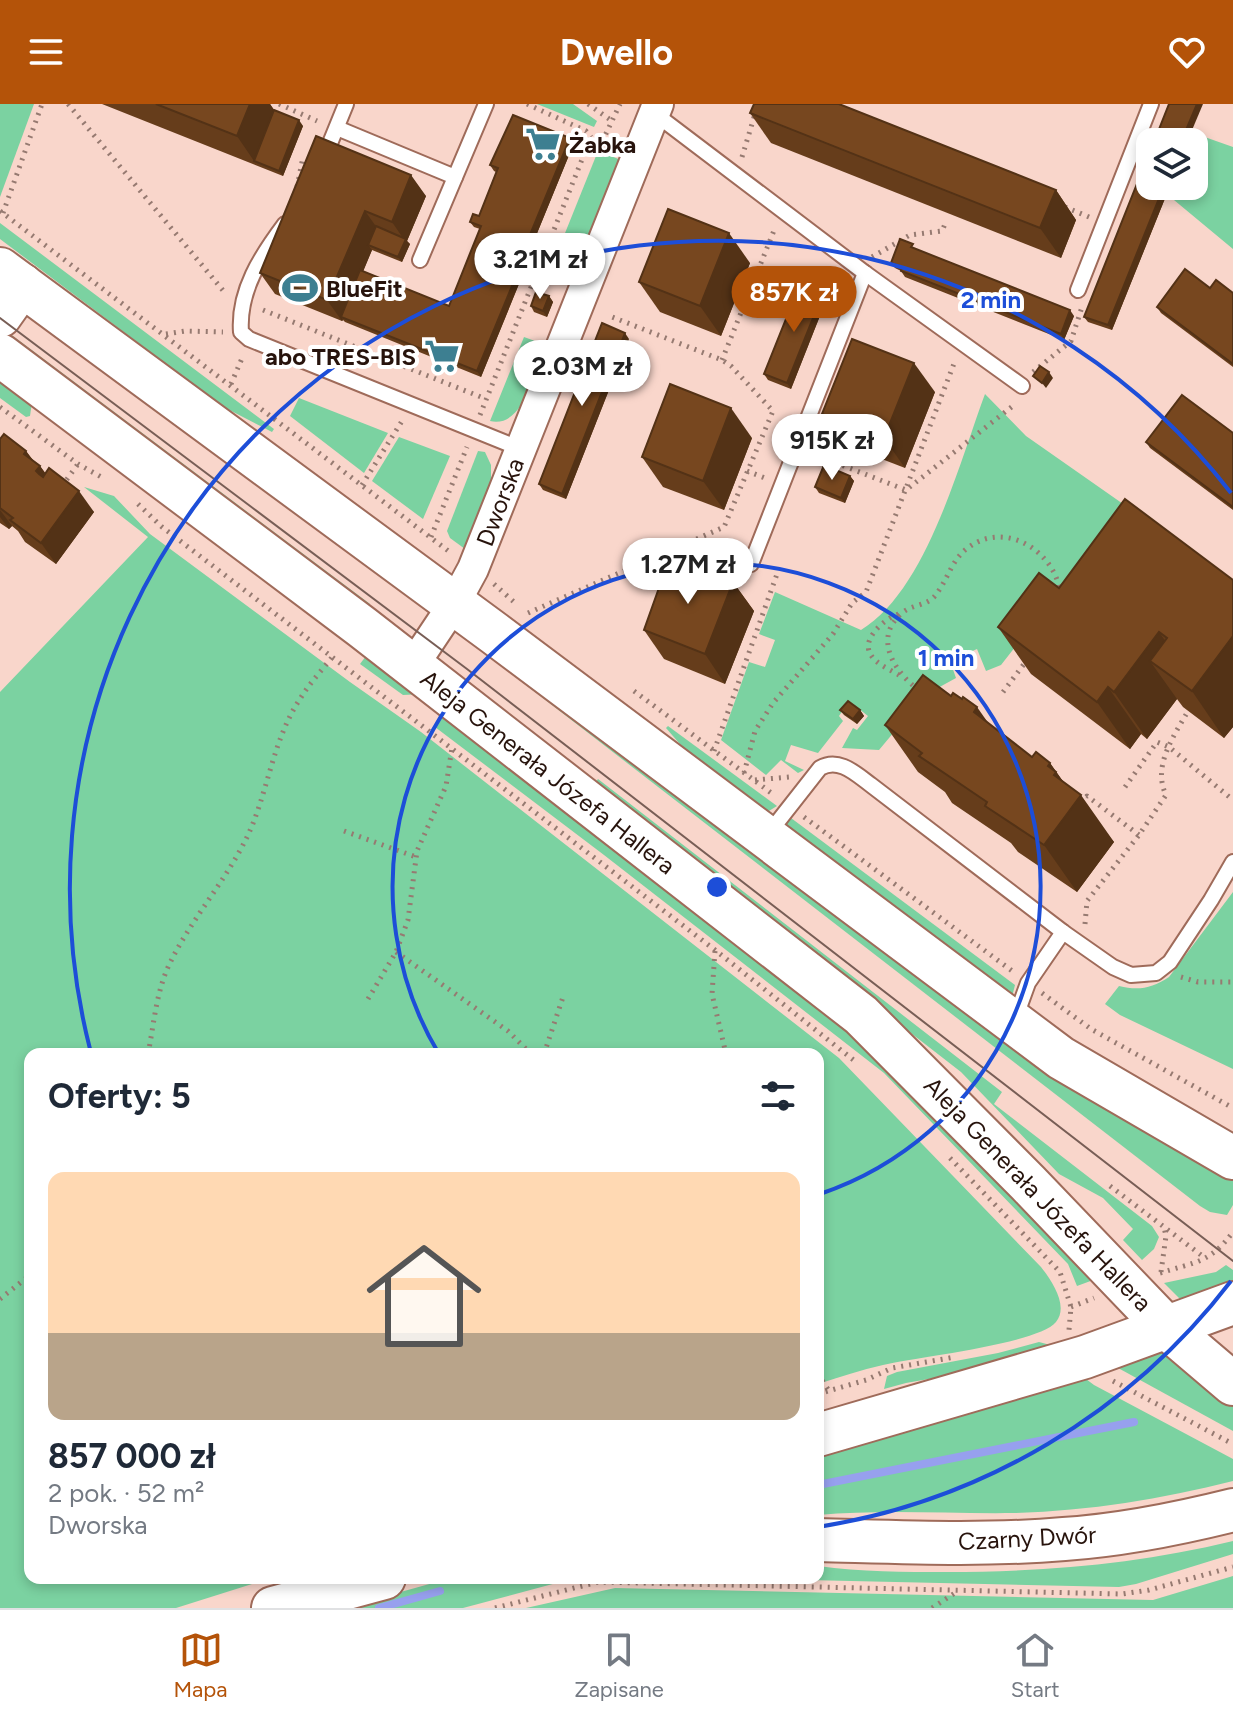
<!DOCTYPE html>
<html lang="pl">
<head>
<meta charset="utf-8">
<style>
  :root { --surface:#fff; --page:#f2f2f3; --text:#1f2937; --muted:#747a83; --line:#e0e1e3; --accent:#b45309 }
  body { margin:0; font-family:Figtree,sans-serif; background:var(--page); color:var(--text); height:100vh; display:flex; flex-direction:column; font-size:30px; white-space:nowrap }
  * { box-sizing:border-box; margin:0 }
  p { font-size:26px; color:var(--muted) }
  .icon { flex:none; width:44px; height:44px; fill:none; stroke:currentColor; stroke-width:2; stroke-linecap:round; stroke-linejoin:round }
  .map { position:relative; flex:1; overflow:hidden }
  .details { position:absolute; left:24px; top:944px; width:800px; height:536px; display:flex; flex-direction:column; background:var(--surface); border-radius:16px; box-shadow:0 4px 12px #0003 }
  .details>* { flex:none }
  .tools { position:absolute; left:1136px; top:24px; display:grid; gap:16px }
  .tools a { display:grid; place-items:center; width:72px; height:72px; border-radius:16px; background:var(--surface); box-shadow:0 4px 12px #0003; font-size:40px }
  .price { position:absolute; translate:-50% -68px; padding:0 18px; border-radius:28px; background:#fff; color:#222; font-size:26px; line-height:52px; filter:drop-shadow(0 2px 4px #0008) }
  .price::after { content:''; position:absolute; left:50%; top:48px; width:24px; height:18px; margin-left:-12px; background:inherit; clip-path:polygon(0 0,100% 0,50% 100%) }
  .price.selected { background:var(--accent); color:#fff }
  ul { padding:0; list-style:none }
  li { display:grid; align-content:center; gap:16px; height:424px; padding:0 24px }
  li+li { border-top:2px solid var(--line) }
  li span { display:grid; place-items:center; height:248px; border-radius:16px; color:#555 }
  li>.icon { margin-inline-start:auto }
  span .icon { width:144px; height:144px; fill:#fffc; stroke-width:1 }
  li b { font-size:34px }
  h2 { display:flex; justify-content:space-between; align-items:center; height:96px; padding:0 24px; font-size:34px }
  header { display:flex; justify-content:space-between; align-items:center; height:104px; padding:0 24px; background:var(--accent); color:#fff; font-size:36px; font-weight:700 }
  .dock { display:flex; justify-content:space-around; align-items:center; height:112px; border-top:2px solid var(--line); background:var(--surface); font-size:22px; color:var(--muted) }
  .dock a { display:grid; justify-items:center; gap:4px }
  .dock .selected { color:var(--accent) }
  .map>svg:first-child { display:block }
  .green { fill:#7bd2a1 }
  .lines { fill:none; stroke-linecap:round; stroke-linejoin:round }
  .stream { stroke:#97a0ee; stroke-width:8 }
  .lane-casing { stroke:#9f6b5a; stroke-width:18 }
  .street-casing { stroke:#9f6b5a; stroke-width:34 }
  .secondary-casing { stroke:#9f6b5a; stroke-width:46 }
  .path { stroke:#967a71; stroke-width:5; stroke-dasharray:2 6; stroke-linecap:butt }
  .lane { stroke:#fff; stroke-width:14 }
  .street { stroke:#fff; stroke-width:30 }
  .secondary { stroke:#fff; stroke-width:42 }
  .tram { stroke:#785e56; stroke-width:2 }
  .wall { fill:#663d1b }
  .shaded-wall { fill:#533216 }
  .building { fill:#77471f; stroke:#533216; stroke-width:2 }
  .ring { fill:none; stroke:#1d4ed8; stroke-width:4 }
  .labels { text-anchor:middle; dominant-baseline:central; stroke-width:8; stroke-linejoin:round; paint-order:stroke }
  .poi-label { font-size:24px; font-weight:bold; fill:#27130c; stroke:#fff; text-anchor:start }
  .street-label { font-size:24px; fill:#27130c; stroke:#fff }
  .centre { fill:#1d4ed8; stroke:#fff; stroke-width:4 }
  .ring-label { font-size:24px; text-anchor:middle; font-weight:bold; fill:#1d4ed8; stroke:#fff; stroke-width:8; stroke-linejoin:round; paint-order:stroke }
</style>
</head>
<body>
<header><svg class="icon" aria-label="menu" viewBox="0 0 24 24"><path d="M4 6h16M4 12h16M4 18h16"/></svg>Dwello<svg class="icon" aria-label="heart" viewBox="0 0 24 24"><path d="M12 20l-8-8c-3-5 5-10 8-4 3-6 11-1 8 4z"/></svg></header>
<div class="map">
<svg width="1233" height="1504" viewBox="0 0 1233 1504">
  <rect width="100%" height="100%" fill="#f9d6cb"/>
  <g class="green">
    <polygon points="0,0 34,0 0,93"/>
    <polygon points="537,0 573,0 597,17 594,23"/>
    <polygon points="1199,31 1233,43 1233,145 1174,96 1179,82 1194,82 1194,43"/>
    <polygon points="598,47 621,56 572,177 549,169"/>
    <polygon points="0,119 274,325 272,328 212,297 213,295 0,135"/>
    <polygon points="1,223 370,500 365,507 14,245"/>
    <path d="M524 233 546 241C536 265 524 325 490 317Z"/>
    <polygon points="0,273 33,291 30,312 26,313 0,294"/>
    <path d="M985 290 1026 332 1166 430 1034 519 1001 561 986 567 977 545 950 557 956 574 925 591 879 646 842 644 853 624 857 626 868 612 849 597 839 612 843 617 818 649 791 641 785 657 804 666 798 669 781 656 766 671 721 636 749 558 765 563 775 536 759 530 775 488 861 526C926 487 959 360 985 290Z"/>
    <polygon points="299,294 388,329 364,369 290,312"/>
    <polygon points="399,333 450,352 423,415 372,377"/>
    <polygon points="478,347 485,348 491,361 491,377 465,445 450,434 447,427"/>
    <path d="M84 383 114 392 150 430 350 578 421 628 839 954 1041 1163C1052 1177 1069 1202 1056 1218 1038 1240 916 1253 883 1261 861 1266 840 1273 818 1280V950H30V1474H271L176 1504H0V588L148 433Z"/>
    <polygon points="494,547 1233,1072 1233,1101 1227,1111 1210,1108 1200,1102 490,553"/>
    <polygon points="369,548 423,590 403,591 360,560"/>
    <polygon points="446,608 840,914 1096,1175 1077,1182 1068,1160 884,969 604,751 435,623"/>
    <polygon points="668,622 777,702 764,710 692,654 666,624"/>
    <polygon points="598,675 1002,988 994,1000 1152,1122 1159,1133 1154,1145 1142,1156 1123,1136 1133,1125 1103,1094 1059,1070 961,968 593,682"/>
    <polygon points="791,714 1015,881 1011,897 783,725"/>
    <path d="M1233 788V965L1120 911 1105 900 1119 882C1139 887 1152 884 1169 873Z"/>
    <polygon points="1226,1161 1233,1166 1233,1182 1182,1197 1164,1179 1216,1168"/>
    <polygon points="1039,1238 1054,1242 991,1264 906,1279 884,1285 887,1272 897,1268 998,1249"/>
    <polygon points="1159,1242 1233,1300 1233,1327 1109,1259"/>
    <path d="M1078 1269 1094 1281 1233 1355V1377C1161 1395 1089 1407 1015 1409 949 1410 883 1405 818 1411V1348Z"/>
    <path d="M1233 1437V1450L1136 1480 1119 1483 721 1474H818V1462C861 1468 904 1468 947 1468 1044 1468 1138 1460 1233 1437Z"/>
    <polygon points="1233,1472 1233,1504 526,1504 615,1484 1153,1496"/>
    <polygon points="451,1474 575,1474 463,1504 343,1504"/>
  </g>
  <g class="lines">
    <g class="stream">
      <polyline points="818,1381 1134,1318"/>
      <polyline points="379,1504 440,1487"/>
    </g>
    <g class="lane-casing">
      <g id="lane">
        <polyline points="654,9 865,169 1022,282"/>
        <polyline points="337,24 455,73"/>
        <polyline points="324,54 346,0"/>
        <path d="M285 120C261 152 238 187 241 228L249 235 521 345"/>
        <polyline points="420,156 486,0"/>
        <polyline points="1078,186 1151,0"/>
        <polyline points="751,460 865,169"/>
        <path d="M769 729 820 664C839 653 856 670 871 681L1063 828 1113 863 1131 871 1156 869 1170 858 1211 796 1233 758"/>
        <polyline points="1015,915 1028,879 1063,828"/>
      </g>
    </g>
    <g class="street-casing">
      <polyline id="street" points="412,563 454,500 473,465 658,0"/>
    </g>
    <g class="secondary-casing">
      <g id="secondary">
        <polyline points="0,165 494,529 1061,954 1233,1054"/>
        <polyline points="0,212 22,181"/>
        <polyline points="0,251 362,523 861,911 1028,1079 1166,1223 1233,1280"/>
        <polyline points="818,1331 1085,1253 1233,1199"/>
        <path d="M818 1436C900 1438 982 1442 1064 1435 1121 1431 1177 1420 1233 1406"/>
        <polyline points="273,1504 384,1474"/>
      </g>
    </g>
    <g class="path">
      <polyline points="68,0 226,190"/>
      <polyline points="279,0 317,17"/>
      <polyline points="527,0 586,27 591,33"/>
      <polyline points="588,0 612,17"/>
      <polyline points="742,53 758,0"/>
      <polyline points="297,83 303,53"/>
      <polyline points="1065,103 1089,113"/>
      <polyline points="0,107 451,449"/>
      <polyline points="3,109 42,0"/>
      <polyline points="872,153 910,131 942,127 945,120"/>
      <polyline points="263,206 486,295"/>
      <polyline points="166,230 185,227 223,228"/>
      <polyline points="722,256 775,124"/>
      <polyline points="1033,268 1071,237 1082,203"/>
      <polyline points="231,280 243,252"/>
      <polyline points="0,303 78,360 105,375"/>
      <polyline points="480,311 591,33 602,38 620,0"/>
      <polyline points="813,350 906,386 1014,301"/>
      <polyline points="747,367 765,374"/>
      <polyline points="362,381 402,317"/>
      <polyline points="62,382 78,360"/>
      <polyline points="138,400 162,423 715,846 856,958"/>
      <polyline points="431,433 467,343"/>
      <polyline points="494,480 514,498"/>
      <polyline points="528,509 724,423 773,307 731,262 722,256 607,211"/>
      <path d="M899 571C889 565 873 559 869 547 864 532 887 513 899 510"/>
      <path d="M919 586C895 569 872 534 902 509 911 501 925 502 934 493 948 477 951 455 969 443 1006 416 1055 448 1060 488"/>
      <polyline points="634,587 774,691"/>
      <polyline points="1003,588 1027,556"/>
      <polyline points="714,647 777,470"/>
      <polyline points="744,669 755,627 773,599 833,530 852,499 866,488 955,257"/>
      <polyline points="755,676 789,673"/>
      <polyline points="1125,683 1157,638 1169,643 1233,696"/>
      <polyline points="1080,698 1087,692 1139,731"/>
      <polyline points="804,713 1015,869"/>
      <polyline points="344,727 416,753"/>
      <path d="M1085 820 1087 797 1139 731 1166 691C1152 662 1174 632 1188 607"/>
      <polyline points="715,847 712,890 726,950"/>
      <polyline points="396,848 508,927 531,950"/>
      <polyline points="1181,873 1198,878 1233,878"/>
      <polyline points="1042,889 1091,925 1233,1004"/>
      <polyline points="368,895 396,848 408,816 417,747 446,682 452,644"/>
      <path d="M148 950C154 920 156 889 169 861 191 815 226 777 248 731 268 688 273 635 300 595 309 580 322 566 333 552"/>
      <polyline points="544,950 564,890"/>
      <polyline points="950,1054 1060,1168 1071,1203 1069,1226"/>
      <polyline points="1110,1082 1205,1154"/>
      <polyline points="1161,1168 1166,1132 1164,1123"/>
      <path d="M1160 1169C1195 1158 1210 1159 1233 1128"/>
      <polyline points="0,1195 30,1171"/>
      <polyline points="1071,1203 1094,1194"/>
      <polyline points="818,1270 829,1287"/>
      <polyline points="1113,1277 1233,1340"/>
      <polyline points="818,1290 866,1276 892,1264 955,1253"/>
      <polyline points="495,1504 598,1478 1122,1490 1149,1486 1233,1463"/>
      <polyline points="932,1504 958,1487"/>
    </g>
    <use href="#lane" class="lane"/>
    <use href="#street" class="street"/>
    <use href="#secondary" class="secondary"/>
    <polyline class="tram" points="0,214 467,565 1233,1157"/>
  </g>
  <g class="wall">
    <polygon points="102,0 270,0 274,6 303,22 283,72"/>
    <polygon points="750,9 1056,86 1076,116 1061,154 771,39"/>
    <polygon points="316,32 426,92 407,137 410,140 402,158 372,146 363,167 449,202 480,125 474,123 470,118 479,112 496,68 494,67 490,61 574,39 531,144 528,154 534,161 529,173 523,170 481,273 345,218 343,216 342,217 275,190 260,169"/>
    <polygon points="1150,82 1170,82 1112,226 1088,218 1084,213"/>
    <polygon points="917,146 1074,212 1064,236 905,173 901,167 895,164 891,159"/>
    <polygon points="750,159 721,232 660,208 639,178"/>
    <polygon points="1210,184 1233,189 1233,263 1161,209 1157,203"/>
    <polygon points="823,189 827,194 791,285 768,276 764,270"/>
    <polygon points="549,192 553,198 547,213 534,208 531,202"/>
    <polygon points="629,235 566,395 543,386 539,380"/>
    <polygon points="935,288 905,364 843,340 822,310"/>
    <polygon points="1233,329 1233,406 1150,344 1146,338"/>
    <polygon points="752,334 724,406 663,383 642,353"/>
    <polygon points="0,335 26,347 33,356 40,362 46,370 94,408 56,460 25,438 18,427 12,422 9,425 0,419"/>
    <polygon points="850,372 854,377 845,399 819,389 815,383"/>
    <polygon points="1233,476 1233,623 1224,634 1183,603 1177,595 1147,635 1141,630 1130,645 1031,570 998,523 1059,484"/>
    <polygon points="733,478 754,507 725,580 664,555 644,526"/>
    <polygon points="840,606 860,606 864,612 857,620 844,611"/>
    <polygon points="987,618 1032,653 1050,659 1064,679 1114,738 1077,788 1018,748 1011,739 952,699 945,688 918,668 885,621"/>
  </g>
  <g class="shaded-wall">
    <polygon points="250,0 270,0 278,12 254,57 237,32"/>
    <polygon points="1197,0 1203,0 1187,38 1181,38"/>
    <polygon points="299,16 303,22 283,72 279,67"/>
    <polygon points="570,34 574,39 531,144 527,158 523,152 527,138"/>
    <polygon points="411,71 426,92 407,137 410,140 402,158 398,153 405,137 392,118"/>
    <polygon points="1164,82 1170,82 1112,226 1108,221"/>
    <polygon points="1056,86 1076,116 1061,154 1040,124"/>
    <polygon points="365,107 380,128 368,141 372,146 344,214 341,213 343,216 342,217 327,196"/>
    <polygon points="729,129 750,159 721,232 700,202"/>
    <polygon points="530,155 534,161 529,173 526,167"/>
    <polygon points="519,165 523,170 481,273 477,267"/>
    <polygon points="823,189 827,194 791,285 787,279"/>
    <polygon points="549,192 553,198 547,213 543,207"/>
    <polygon points="1070,206 1074,212 1064,236 1061,230"/>
    <polygon points="625,229 629,235 566,395 562,390"/>
    <polygon points="914,259 935,288 905,364 884,334"/>
    <polygon points="1049,268 1053,274 1046,284 1042,279"/>
    <polygon points="731,304 752,334 724,406 703,377"/>
    <polygon points="26,347 38,364 40,362 55,383 36,367 24,350"/>
    <polygon points="850,372 854,377 845,399 841,394"/>
    <polygon points="79,387 94,408 56,460 41,439"/>
    <polygon points="0,406 12,422 9,425 0,413"/>
    <polygon points="733,478 754,507 725,580 705,550"/>
    <polygon points="1159,528 1192,575 1150,557 1177,595 1147,635 1114,588"/>
    <polygon points="1233,532 1233,623 1224,634 1192,587"/>
    <polygon points="1108,583 1141,630 1130,645 1097,598"/>
    <polygon points="977,603 1010,650 974,608"/>
    <polygon points="860,606 864,612 857,620 853,615"/>
    <polygon points="1050,659 1077,697 1081,691 1114,738 1077,788 1044,741 1048,662"/>
  </g>
  <g class="building">
    <polygon points="156,0 250,0 237,32"/>
    <polygon points="754,0 839,0 1056,86 1040,124 750,9"/>
    <polygon points="1169,0 1197,0 1181,38 1154,38"/>
    <polygon points="274,6 299,16 279,67 254,57"/>
    <polygon points="513,11 570,34 527,138 523,152 530,155 526,167 519,165 477,267 341,213 360,166 449,202 481,122 470,118 473,110 479,112 498,64 490,61"/>
    <polygon points="316,32 411,71 392,118 365,107 327,196 260,169"/>
    <polygon points="1150,47 1150,82 1164,82 1108,221 1084,213"/>
    <polygon points="668,105 729,129 700,202 639,178"/>
    <polygon points="376,122 406,135 398,153 368,141"/>
    <polygon points="900,135 913,140 911,143 1070,206 1061,230 901,167 902,163 891,159"/>
    <polygon points="1185,165 1210,184 1216,176 1233,189 1233,260 1157,203"/>
    <polygon points="800,180 823,189 787,279 764,270"/>
    <polygon points="536,188 549,192 543,207 531,202"/>
    <polygon points="602,219 625,229 562,390 539,380"/>
    <polygon points="852,235 914,259 884,334 822,310"/>
    <polygon points="1040,262 1049,268 1042,279 1033,272"/>
    <polygon points="670,280 731,304 703,377 642,353"/>
    <polygon points="1182,291 1233,329 1233,403 1146,338"/>
    <polygon points="4,330 26,347 24,350 40,362 36,367 39,370 43,373 49,364 79,387 41,439 10,416 13,414 0,404 0,335"/>
    <polygon points="824,361 850,372 841,394 815,383"/>
    <polygon points="1125,395 1233,476 1233,532 1192,587 1150,557 1167,534 1159,528 1114,588 1108,583 1097,598 998,523 1039,469 1059,484"/>
    <polygon points="670,453 733,478 705,550 644,526"/>
    <polygon points="923,571 951,592 953,589 962,595 963,593 977,603 974,608 1032,653 1036,648 1050,659 1048,662 1056,668 1054,671 1081,691 1044,741 985,702 987,698 919,652 922,649 885,621"/>
    <polygon points="848,597 860,606 853,615 840,606"/>
  </g>
  <g class="ring">
    <path d="M439 950A324 324 0 1 1 820 1090"/>
    <path d="M1231 1177A648 648 0 0 1 818 1423M90 945A648 648 0 0 1 1231 389"/>
  </g>
  <defs>
    <g id="supermarket-bare" transform="scale(2.76)"><path d="M-6-5.5h2.5l.6 2H6L4.5 2H-2.5L-4.4-4H-6ZM-1.5 3.2a1.3 1.3 0 1 0 .1 0ZM3 3.2a1.3 1.3 0 1 0 .1 0Z" fill="#3d7f91" stroke="#fff" stroke-width="2.5" paint-order="stroke"/></g>
    <g id="stadium-bare" transform="scale(2.76)"><path d="M0-5a6.5 5 0 1 0 0 10a6.5 5 0 1 0 0-10ZM-3.5-1.8h7v3.6h-7Z" fill="#3d7f91" stroke="#fff" stroke-width="2.5" paint-order="stroke"/></g>
  </defs>
  <g fill-rule="evenodd">
    <use href="#supermarket-bare" x="543" y="40"/>
    <use href="#stadium-bare" x="300" y="184"/>
    <use href="#supermarket-bare" x="442" y="252"/>
  </g>
  <g class="labels">
    <g class="poi-label">
      <text x="569" y="40">Żabka</text>
      <text x="326" y="184">BlueFit</text>
      <text x="416" y="252" text-anchor="end">abo TRES-BIS</text>
    </g>
    <g class="street-label">
      <text transform="translate(500 398) rotate(-69)">Dworska</text>
      <text transform="translate(548 668) rotate(38)">Aleja Generała Józefa Hallera</text>
      <text transform="translate(1038 1090) rotate(46)">Aleja Generała Józefa Hallera</text>
      <text transform="translate(1027 1434) rotate(-3)">Czarny Dwór</text>
    </g>
  </g>
  <circle cx="717" cy="783" r="12" class="centre"/>
  <g class="ring-label">
    <text x="991" y="204">2 min</text>
    <text x="946" y="562">1 min</text>
  </g>
</svg>
<div class="tools">
<a><svg class="icon" aria-label="layers" viewBox="0 0 24 24"><path d="M12 4l9 5-9 5-9-5zM3 14l9 5 9-5"/></svg></a>
</div>
<b class="price" style="left:540px;top:197px">3.21M zł</b>
<b class="price selected" style="left:794px;top:230px">857K zł</b>
<b class="price" style="left:582px;top:304px">2.03M zł</b>
<b class="price" style="left:832px;top:378px">915K zł</b>
<b class="price" style="left:688px;top:502px">1.27M zł</b>
<section class="details">
<h2>Oferty: 5<svg class="icon" aria-label="filters" viewBox="0 0 24 24"><path d="M4 7h16M4 17h16"/><circle cx="9" cy="7" r="2"/><circle cx="15" cy="17" r="2"/></svg></h2>
<ul>
<li><span style="background:linear-gradient(#ffd9b3 65%,#b9a48a 0)"><svg class="icon" aria-label="home" viewBox="0 0 24 24"><path d="M3 11l9-7 9 7M6 9v11h12V9"/></svg></span><div><b>857 000 zł</b><p>2 pok. · 52 m²</p><p>Dworska</p></div></li>
</ul>
</section>
</div>
<nav class="dock">
<a class="selected"><svg class="icon" aria-label="map" viewBox="0 0 24 24"><path d="M3 6l6-2 6 2 6-2v14l-6 2-6-2-6 2zM9 4v14M15 6v14"/></svg>Mapa</a>
<a><svg class="icon" aria-label="saved" viewBox="0 0 24 24"><path d="M7 4h10v16l-5-4-5 4z"/></svg>Zapisane</a>
<a><svg class="icon" aria-label="home" viewBox="0 0 24 24"><path d="M3 11l9-7 9 7M6 9v11h12V9"/></svg>Start</a>
</nav>
</body>
</html>
